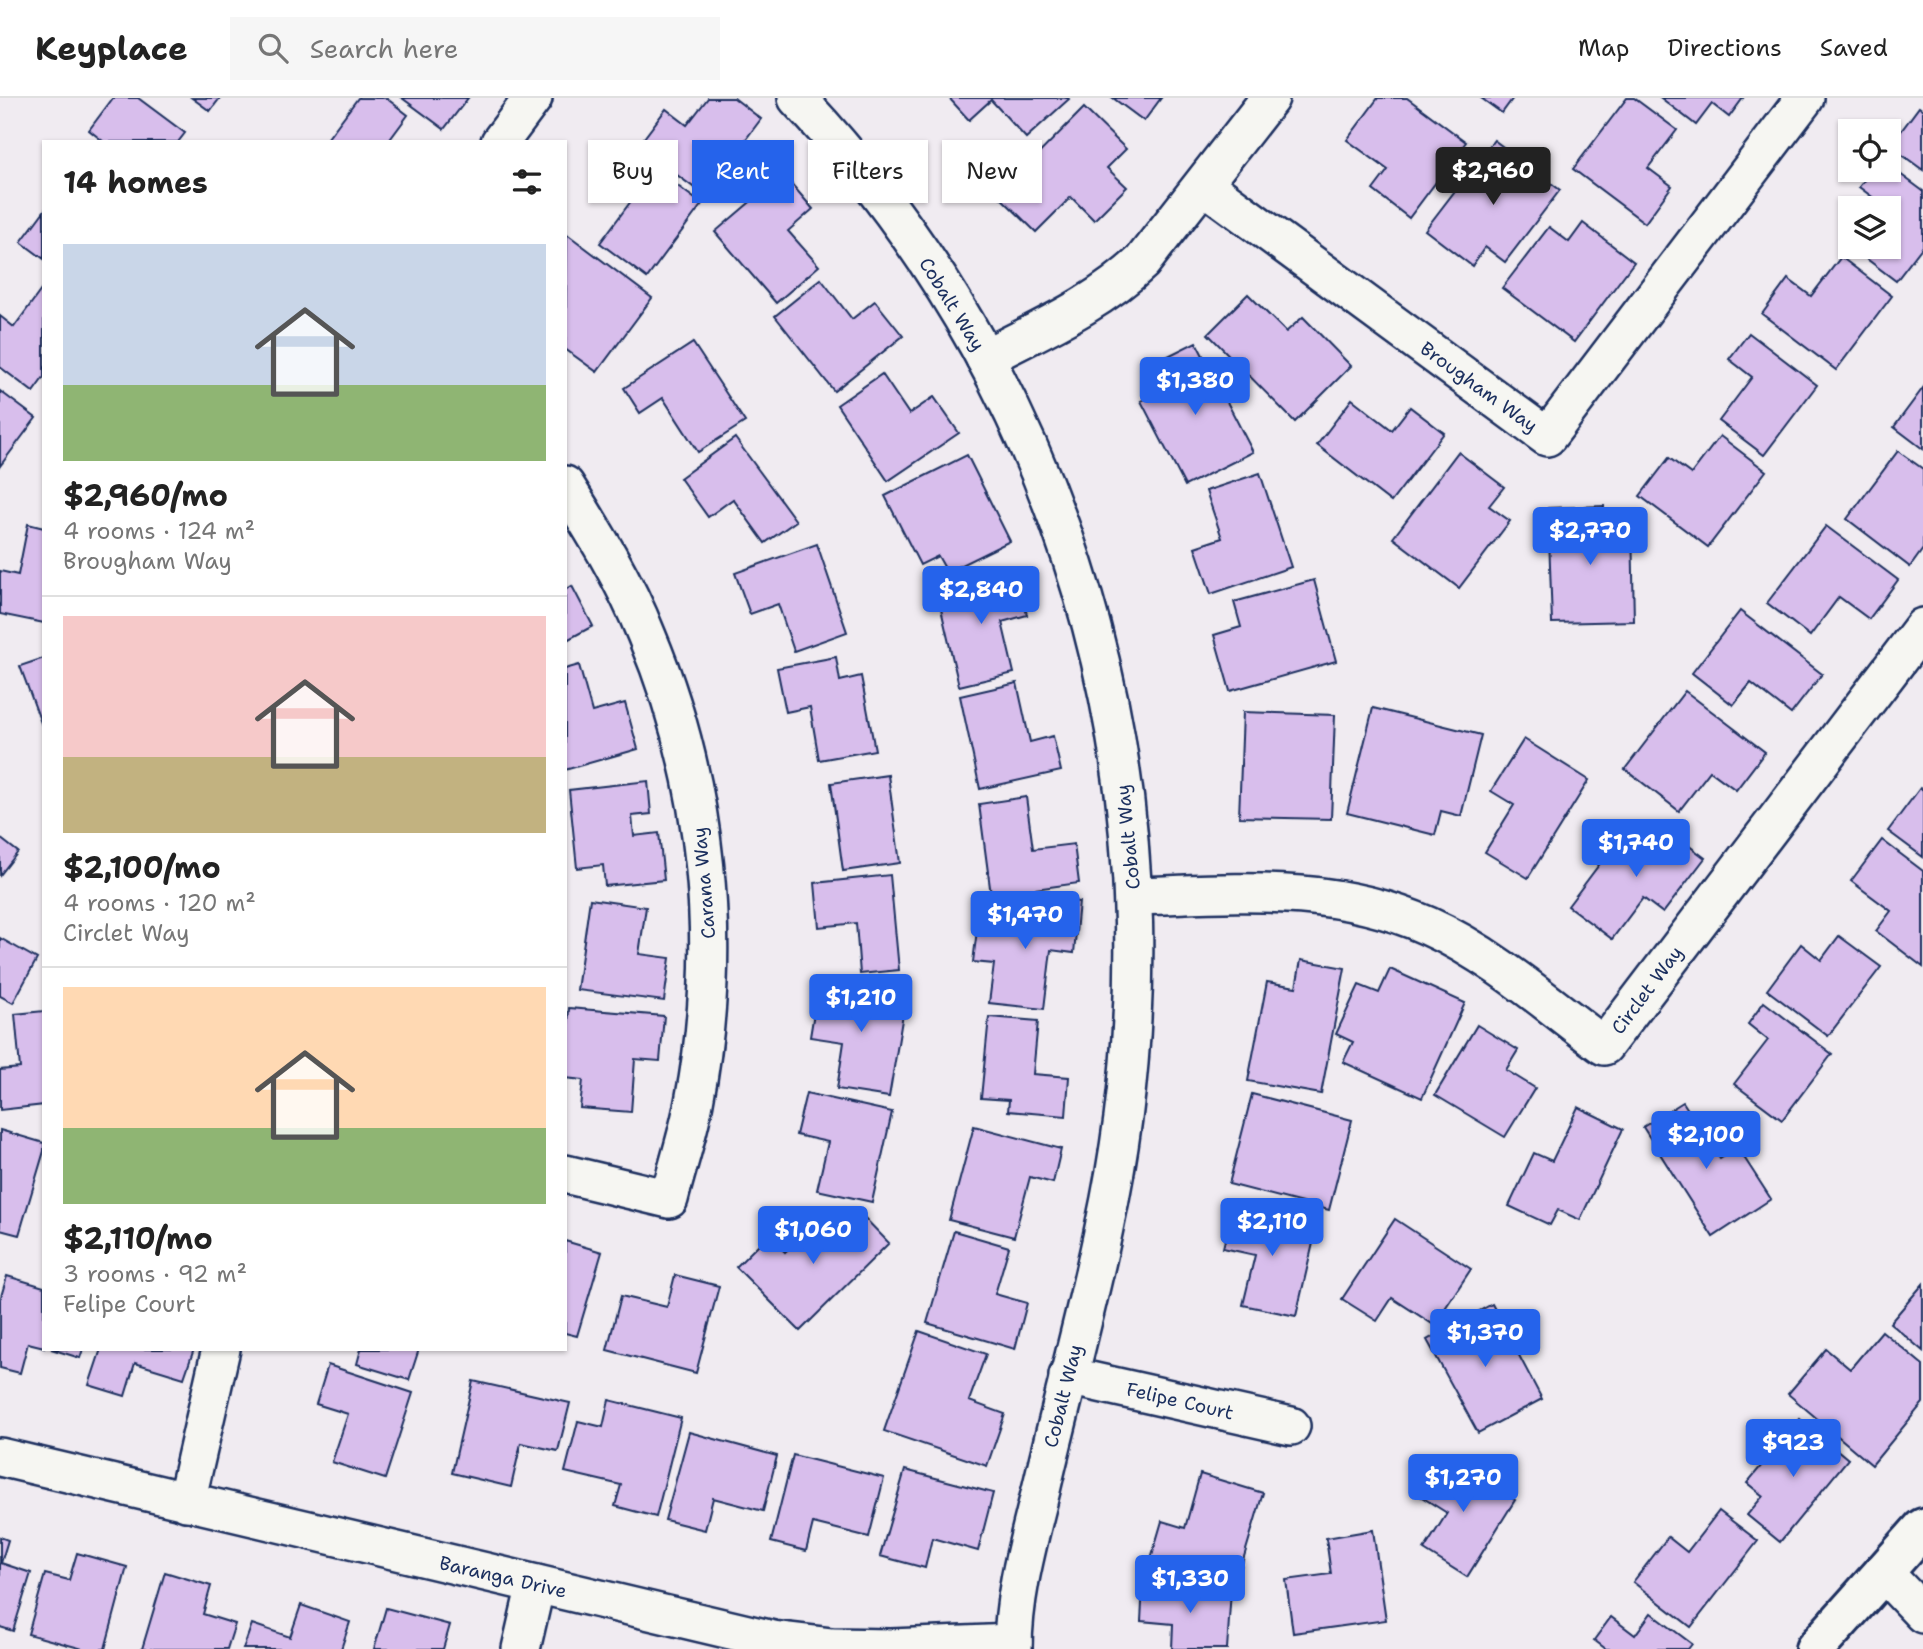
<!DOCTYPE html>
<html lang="en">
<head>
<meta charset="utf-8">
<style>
  :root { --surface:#fff; --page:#f6f6f6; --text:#222; --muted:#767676; --line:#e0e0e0; --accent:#2563eb }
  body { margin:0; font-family:"Shantell Sans",sans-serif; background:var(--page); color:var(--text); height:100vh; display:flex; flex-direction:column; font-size:26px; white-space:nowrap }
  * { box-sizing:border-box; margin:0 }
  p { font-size:23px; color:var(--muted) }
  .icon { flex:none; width:38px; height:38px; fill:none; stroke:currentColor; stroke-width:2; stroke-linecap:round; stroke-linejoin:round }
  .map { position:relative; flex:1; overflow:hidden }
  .side { position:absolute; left:42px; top:42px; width:525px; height:1211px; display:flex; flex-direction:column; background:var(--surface); border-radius:0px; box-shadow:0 2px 5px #0004 }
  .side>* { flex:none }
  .banner { position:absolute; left:588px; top:42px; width:665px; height:63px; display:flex; gap:14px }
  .tools { position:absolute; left:1838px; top:21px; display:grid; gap:14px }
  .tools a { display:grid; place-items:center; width:63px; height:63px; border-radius:0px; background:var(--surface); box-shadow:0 2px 5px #0004; font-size:35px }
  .price { position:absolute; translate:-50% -60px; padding:0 16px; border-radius:7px; background:var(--accent); color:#fff; font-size:23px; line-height:46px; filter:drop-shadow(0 2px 4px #0008) }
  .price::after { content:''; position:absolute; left:50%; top:42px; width:21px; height:16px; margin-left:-10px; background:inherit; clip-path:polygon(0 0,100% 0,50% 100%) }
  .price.on { background:#222; color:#fff }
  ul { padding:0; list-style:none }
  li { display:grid; align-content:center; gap:14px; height:371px; padding:0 21px }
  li+li { border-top:2px solid var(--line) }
  li span { display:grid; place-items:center; height:217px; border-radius:0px; color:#555 }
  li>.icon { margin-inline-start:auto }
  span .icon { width:126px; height:126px; fill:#fffc; stroke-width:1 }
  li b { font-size:30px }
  h2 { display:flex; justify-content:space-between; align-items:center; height:84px; padding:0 21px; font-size:30px }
  .chip { padding:0 24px; border-radius:0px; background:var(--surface); box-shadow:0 2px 5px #0004; font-size:24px; line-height:63px }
  .chip.on { background:var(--accent); color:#fff }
  header { display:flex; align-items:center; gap:42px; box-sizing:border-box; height:98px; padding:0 35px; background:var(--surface); border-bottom:2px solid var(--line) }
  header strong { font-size:33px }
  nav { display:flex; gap:38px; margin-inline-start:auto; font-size:24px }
  .search { width:490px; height:63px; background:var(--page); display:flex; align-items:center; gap:18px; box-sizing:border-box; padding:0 24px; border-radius:0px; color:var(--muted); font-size:26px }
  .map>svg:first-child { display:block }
  .building { fill:#d8beec; stroke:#1b2f5e; stroke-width:2 }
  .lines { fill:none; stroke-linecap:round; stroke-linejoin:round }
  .street-casing { stroke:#1b2f5e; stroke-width:42 }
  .secondary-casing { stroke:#1b2f5e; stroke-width:44 }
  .street { stroke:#f6f6f2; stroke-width:37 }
  .secondary { stroke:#f6f6f2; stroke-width:38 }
  .labels { text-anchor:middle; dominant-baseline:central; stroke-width:6; stroke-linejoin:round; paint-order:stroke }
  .street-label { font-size:19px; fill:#1b2f5e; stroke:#f6f6f2 }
</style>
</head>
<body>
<header>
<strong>Keyplace</strong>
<div class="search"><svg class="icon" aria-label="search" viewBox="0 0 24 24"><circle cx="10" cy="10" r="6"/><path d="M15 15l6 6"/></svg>Search here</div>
<nav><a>Map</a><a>Directions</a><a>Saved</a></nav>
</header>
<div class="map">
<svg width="1923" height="1551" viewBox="0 0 1923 1551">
  <rect width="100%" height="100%" fill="#f0ebf1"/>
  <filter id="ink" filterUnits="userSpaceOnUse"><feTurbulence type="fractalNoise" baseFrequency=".0143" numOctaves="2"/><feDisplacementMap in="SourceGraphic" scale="14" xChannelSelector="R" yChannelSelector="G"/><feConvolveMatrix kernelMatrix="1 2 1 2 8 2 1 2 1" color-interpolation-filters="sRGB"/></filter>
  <g filter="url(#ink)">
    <g class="building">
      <polygon points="113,0 138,0 185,35 178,44 104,44 89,32"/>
      <polygon points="192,0 220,0 210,13"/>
      <polygon points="358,0 386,0 408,17 388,44 325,44"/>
      <polygon points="402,0 468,0 444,31"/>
      <polygon points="708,0 734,0 761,21 704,97 638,48 666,11 687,27"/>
      <polygon points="949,0 1068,0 1069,1 1026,40 991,2 969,22"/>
      <polygon points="1113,0 1161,0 1144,23"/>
      <polygon points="1378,0 1407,0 1466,44 1409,120 1373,92 1388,72 1347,42"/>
      <polygon points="1481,0 1513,0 1502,15"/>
      <polygon points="1627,0 1634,0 1677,32 1648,70 1672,88 1645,125 1573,71"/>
      <polygon points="1661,0 1743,0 1729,19 1712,6 1696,27"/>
      <polygon points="1919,9 1923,12 1923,72 1890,48"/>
      <polygon points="1084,10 1126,51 1107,70 1127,89 1094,122 1071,99 1036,134 998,97"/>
      <polygon points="1494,42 1560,92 1505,164 1485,149 1472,168 1425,132"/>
      <polygon points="633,55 702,106 647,180 600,145 634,99 612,83"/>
      <polygon points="1888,67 1923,93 1923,148 1896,183 1851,149 1888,149 1888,110 1881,110 1883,107 1859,89 1872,72 1888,72"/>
      <polygon points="783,76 813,111 788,133 819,168 776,205 715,134"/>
      <polygon points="44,113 44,161 21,144"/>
      <polygon points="1583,125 1634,164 1574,244 1502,190 1549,129 1569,144"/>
      <polygon points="567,136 652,200 597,274 565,251"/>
      <polygon points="1841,159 1892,198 1836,272 1762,216 1788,181 1811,198"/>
      <polygon points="821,181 852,221 875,203 903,238 834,293 775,218"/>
      <polygon points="41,192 44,194 44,279 33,294 0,269 0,218 14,229"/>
      <polygon points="1248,196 1286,234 1303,219 1351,268 1295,324 1208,236"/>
      <polygon points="1749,235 1817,287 1764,357 1719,323 1752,279 1729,261"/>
      <polygon points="1196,244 1253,354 1185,388 1141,303 1166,290 1154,265"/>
      <polygon points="693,245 745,324 698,354 663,300 640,315 624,290"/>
      <polygon points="882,276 909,316 934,299 959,335 888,383 837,307"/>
      <polygon points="1923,290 1923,351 1894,329"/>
      <polygon points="0,293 36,320 0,368"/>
      <polygon points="1352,301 1392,332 1410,309 1444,335 1391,404 1317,347"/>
      <polygon points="1720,338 1766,373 1708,449 1640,398 1669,360 1691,376"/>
      <polygon points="735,340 796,423 765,445 733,401 708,419 680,380"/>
      <polygon points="1898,353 1923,371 1923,451 1910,469 1847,421"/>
      <polygon points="1458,354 1504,389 1489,408 1510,423 1459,490 1393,440"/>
      <polygon points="967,357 1010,443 947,474 938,458 920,467 885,398"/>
      <polygon points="1260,375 1291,469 1211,496 1195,449 1222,440 1206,393"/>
      <polygon points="1604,408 1604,427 1632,426 1634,523 1552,525 1548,410"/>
      <polygon points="28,426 44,430 44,525 0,516 0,473 18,477"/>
      <polygon points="1826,428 1898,482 1869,521 1839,499 1810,538 1767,505"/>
      <polygon points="817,446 847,534 794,553 778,506 750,516 735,475"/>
      <polygon points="1017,474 1027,517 1002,524 1014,575 959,588 937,494"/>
      <polygon points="1314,482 1336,563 1230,593 1214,537 1241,529 1234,504"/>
      <polygon points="572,488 593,528 565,543 565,492"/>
      <polygon points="1740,513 1822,576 1791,616 1751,585 1733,607 1692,575"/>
      <polygon points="836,559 840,583 861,578 875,652 819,662 810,609 786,614 777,570"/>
      <polygon points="44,560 44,633 20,568"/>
      <polygon points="579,567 592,614 625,605 638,651 565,672 565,571"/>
      <polygon points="1017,585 1030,644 1053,638 1061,673 980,691 960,598"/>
      <polygon points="1685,593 1765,654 1736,692 1710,673 1679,713 1625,671"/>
      <polygon points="1373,610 1481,637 1461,718 1441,713 1435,737 1347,715"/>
      <polygon points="1243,614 1335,617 1331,721 1239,719"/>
      <polygon points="1524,641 1589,682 1528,780 1485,754 1514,707 1491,693"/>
      <polygon points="888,677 900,765 843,773 831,685"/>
      <polygon points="648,683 651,716 632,718 634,738 659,735 664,782 605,788 603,767 577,770 569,692"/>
      <polygon points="1920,690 1923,692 1923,759 1888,733"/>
      <polygon points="1026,699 1033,751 1074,746 1079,785 991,797 979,706"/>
      <polygon points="1663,728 1705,760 1663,815 1643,800 1612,841 1568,808 1626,731 1648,747"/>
      <polygon points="0,740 18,754 0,777"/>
      <polygon points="1882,742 1923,773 1923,869 1876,833 1891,813 1851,783"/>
      <polygon points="890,777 899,872 860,876 856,825 819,829 815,785"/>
      <polygon points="1038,800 1079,804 1074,855 1051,852 1044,911 989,905 994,866 973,864 979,816 1035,822"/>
      <polygon points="590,801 646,809 639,856 670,860 664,903 577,892"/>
      <polygon points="1839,838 1881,869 1828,938 1767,892 1801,846 1821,862"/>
      <polygon points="0,840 37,861 13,905 0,898"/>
      <polygon points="1301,862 1345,870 1321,996 1248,983 1267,884 1296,889"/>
      <polygon points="1390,871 1465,905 1422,1000 1343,964 1353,944 1336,936 1359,887 1379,895"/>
      <polygon points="819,884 906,898 889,999 837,991 844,944 810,939"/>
      <polygon points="1764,904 1832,956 1782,1022 1734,986 1768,942 1748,926"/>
      <polygon points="569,910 664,918 660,963 635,961 631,1014 580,1010 583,982 565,980"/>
      <polygon points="44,913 44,1007 0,1012 0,972 20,970 15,916"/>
      <polygon points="989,919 1038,923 1033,976 1069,979 1066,1018 1008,1013 1009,1002 981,1000"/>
      <polygon points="1477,927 1518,952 1506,972 1535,990 1505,1039 1435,997"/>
      <polygon points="806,995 892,1014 872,1104 817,1092 828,1044 796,1037"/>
      <polygon points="1252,996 1352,1022 1329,1112 1229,1086"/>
      <polygon points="1683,1004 1720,1061 1738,1050 1771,1101 1713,1139 1643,1029"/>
      <polygon points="1578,1009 1623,1031 1580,1122 1558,1112 1550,1127 1509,1108 1534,1055 1552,1063"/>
      <polygon points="974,1028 1061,1051 1053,1085 1030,1079 1014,1139 949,1122"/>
      <polygon points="0,1032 44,1045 44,1053 19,1137 0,1132"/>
      <polygon points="1233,1109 1317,1128 1296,1218 1243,1207 1255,1157 1223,1150"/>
      <polygon points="856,1111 889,1145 800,1233 736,1169 768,1137 785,1154 823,1117 836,1130"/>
      <polygon points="1395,1121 1471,1171 1434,1227 1392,1200 1377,1223 1342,1201"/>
      <polygon points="954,1133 1009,1149 995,1196 1027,1205 1015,1251 927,1225"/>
      <polygon points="565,1143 602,1154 577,1238 565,1235"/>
      <polygon points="675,1177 719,1188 696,1275 607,1252 621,1198 667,1209"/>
      <polygon points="7,1178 44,1189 44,1249 28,1245 20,1275 0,1270 0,1202"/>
      <polygon points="1923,1186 1923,1253 1890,1225"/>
      <polygon points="1492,1206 1542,1301 1478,1335 1427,1242"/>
      <polygon points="919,1233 986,1256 969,1303 1005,1316 987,1368 884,1333"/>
      <polygon points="1882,1233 1923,1267 1923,1305 1872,1367 1788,1296 1826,1251 1850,1271"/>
      <polygon points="51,1251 83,1251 80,1260"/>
      <polygon points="101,1251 194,1251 184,1280 135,1265 125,1298 89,1287"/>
      <polygon points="361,1251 419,1251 409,1282 357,1266"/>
      <polygon points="328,1267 413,1295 385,1381 332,1364 348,1316 316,1306"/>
      <polygon points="473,1283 570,1305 558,1353 521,1345 511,1389 452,1375"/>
      <polygon points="609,1302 681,1320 656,1419 615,1408 621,1387 565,1374 578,1323 603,1329"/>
      <polygon points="1800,1321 1848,1361 1780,1444 1747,1417 1763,1398 1747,1385"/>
      <polygon points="689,1334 777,1358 763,1413 713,1400 705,1432 665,1422"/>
      <polygon points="1441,1356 1515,1402 1467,1479 1424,1452 1447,1415 1417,1396"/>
      <polygon points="793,1357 884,1380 869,1439 813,1425 806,1453 771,1444"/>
      <polygon points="905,1372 993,1395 978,1453 932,1440 925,1470 880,1458"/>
      <polygon points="1200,1376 1263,1395 1235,1489 1150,1464 1162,1423 1185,1430"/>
      <polygon points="1719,1413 1758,1443 1691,1529 1633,1484 1668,1439 1687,1454"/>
      <polygon points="1373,1432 1386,1522 1293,1535 1286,1482 1331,1476 1326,1440"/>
      <polygon points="0,1439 8,1442 1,1465 31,1475 13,1533 0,1529"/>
      <polygon points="77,1455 127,1469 105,1551 83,1551 28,1536 45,1476 69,1482"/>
      <polygon points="165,1474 211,1488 203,1516 235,1526 227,1551 142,1551"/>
      <polygon points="1143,1487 1231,1492 1227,1551 1172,1551 1173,1526 1141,1523"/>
      <polygon points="301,1507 350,1524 341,1551 243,1551 252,1526 290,1539"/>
      <polygon points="386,1510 450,1527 443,1551 374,1551"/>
      <polygon points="1651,1515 1692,1546 1688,1551 1606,1551 1594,1542 1611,1519 1635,1537"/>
    </g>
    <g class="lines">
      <g class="street-casing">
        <g id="street">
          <path d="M797 0C1084 304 1192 724 1104 1130 1086 1217 1062 1302 1042 1388 1029 1442 1013 1495 1013 1551"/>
          <polyline points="500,44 533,0"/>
          <polyline points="1204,87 1547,339 1805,0"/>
          <path d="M985 260C1040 231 1097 207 1142 164L1270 0"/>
          <path d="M565 387C595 435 625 483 646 536 708 683 724 848 694 1004 688 1037 677 1069 669 1101L565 1076"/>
          <path d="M1134 798C1236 795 1332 785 1428 828 1491 856 1549 907 1604 948L1923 529"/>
          <polyline points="1068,1278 1291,1328"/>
          <polyline points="0,1359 773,1542 832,1549 891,1550 1013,1545"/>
          <polyline points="186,1404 221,1251"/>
          <polyline points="1883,1474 1923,1516"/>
          <polyline points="521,1551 536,1486"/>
        </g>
      </g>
      <g class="secondary-casing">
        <polyline id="secondary" points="1815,1551 1923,1430"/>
      </g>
      <use href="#street" class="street"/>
      <use href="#secondary" class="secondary"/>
    </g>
  </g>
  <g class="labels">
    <g class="street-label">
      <text transform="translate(952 206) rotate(58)">Cobalt Way</text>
      <text transform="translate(1479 289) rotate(36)">Brougham Way</text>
      <text transform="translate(1128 739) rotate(-96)">Cobalt Way</text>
      <text transform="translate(704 785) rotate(-95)">Carana Way</text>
      <text transform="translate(1647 892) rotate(-53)">Circlet Way</text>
      <text transform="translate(1063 1298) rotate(-76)">Cobalt Way</text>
      <text transform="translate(1180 1303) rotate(13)">Felipe Court</text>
      <text transform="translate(503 1479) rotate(13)">Baranga Drive</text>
    </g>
  </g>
</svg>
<div class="tools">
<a><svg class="icon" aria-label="locate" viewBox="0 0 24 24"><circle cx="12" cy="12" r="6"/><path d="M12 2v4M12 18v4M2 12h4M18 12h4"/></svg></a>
<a><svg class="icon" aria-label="layers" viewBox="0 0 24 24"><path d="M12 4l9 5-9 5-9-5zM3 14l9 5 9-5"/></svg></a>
</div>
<b class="price on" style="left:1493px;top:109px">$2,960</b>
<b class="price" style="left:1195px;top:319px">$1,380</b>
<b class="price" style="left:1590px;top:469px">$2,770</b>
<b class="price" style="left:981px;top:528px">$2,840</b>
<b class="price" style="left:1636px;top:781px">$1,740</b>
<b class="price" style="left:1025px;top:853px">$1,470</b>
<b class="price" style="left:861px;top:936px">$1,210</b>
<b class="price" style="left:1706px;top:1073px">$2,100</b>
<b class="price" style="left:1272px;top:1160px">$2,110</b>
<b class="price" style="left:813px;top:1168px">$1,060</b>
<b class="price" style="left:1485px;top:1271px">$1,370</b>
<b class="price" style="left:1793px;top:1381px">$923</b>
<b class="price" style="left:1463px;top:1416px">$1,270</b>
<b class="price" style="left:1190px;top:1517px">$1,330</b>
<div class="banner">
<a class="chip">Buy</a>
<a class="chip on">Rent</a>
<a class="chip">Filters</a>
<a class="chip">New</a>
</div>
<section class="side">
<h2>14 homes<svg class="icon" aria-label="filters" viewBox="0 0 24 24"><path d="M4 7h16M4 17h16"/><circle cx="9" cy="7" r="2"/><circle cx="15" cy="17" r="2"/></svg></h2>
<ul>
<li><span style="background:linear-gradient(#c9d6e8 65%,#8fb573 0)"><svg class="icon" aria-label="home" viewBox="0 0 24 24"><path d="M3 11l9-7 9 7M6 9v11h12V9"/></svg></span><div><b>$2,960/mo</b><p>4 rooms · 124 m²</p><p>Brougham Way</p></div></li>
<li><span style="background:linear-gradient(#f6c9c9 65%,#c2b280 0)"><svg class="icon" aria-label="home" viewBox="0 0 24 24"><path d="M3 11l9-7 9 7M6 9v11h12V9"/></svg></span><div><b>$2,100/mo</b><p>4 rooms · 120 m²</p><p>Circlet Way</p></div></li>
<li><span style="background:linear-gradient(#ffd9b3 65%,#8fb573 0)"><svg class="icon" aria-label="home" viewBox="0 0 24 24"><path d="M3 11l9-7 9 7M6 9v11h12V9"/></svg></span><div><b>$2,110/mo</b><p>3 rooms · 92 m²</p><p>Felipe Court</p></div></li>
</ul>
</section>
</div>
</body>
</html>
